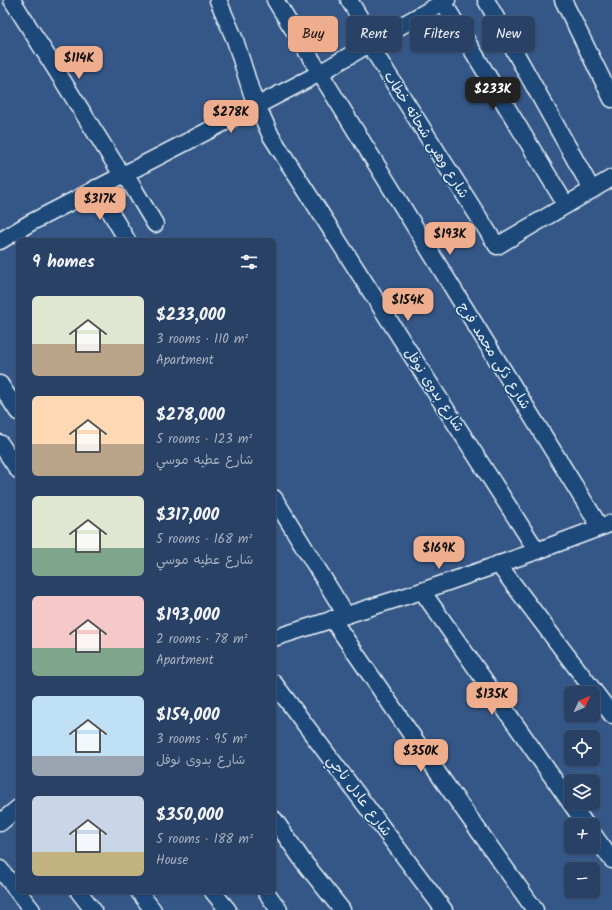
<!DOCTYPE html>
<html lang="en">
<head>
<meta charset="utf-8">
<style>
  :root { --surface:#284165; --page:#344c6e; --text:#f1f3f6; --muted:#a5afbf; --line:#445a79; --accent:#eead8d }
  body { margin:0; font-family:Kalam,"Playpen Sans Arabic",sans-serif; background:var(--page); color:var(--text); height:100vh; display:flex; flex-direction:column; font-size:15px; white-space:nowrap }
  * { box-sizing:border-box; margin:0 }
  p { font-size:13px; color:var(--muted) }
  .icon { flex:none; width:22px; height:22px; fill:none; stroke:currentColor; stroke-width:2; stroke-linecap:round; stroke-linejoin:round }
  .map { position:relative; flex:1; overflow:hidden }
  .sheet { position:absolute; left:16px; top:238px; width:260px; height:656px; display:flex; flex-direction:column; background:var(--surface); border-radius:6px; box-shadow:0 1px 3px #0004,0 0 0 1px var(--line) }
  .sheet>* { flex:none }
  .hud { position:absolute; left:288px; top:16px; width:264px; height:36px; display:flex; gap:8px }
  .needle { width:26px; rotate:46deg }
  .controls { position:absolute; left:564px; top:686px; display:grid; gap:8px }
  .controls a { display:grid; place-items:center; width:36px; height:36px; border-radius:6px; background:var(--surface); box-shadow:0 1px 3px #0004,0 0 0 1px var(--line); font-size:20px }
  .price { position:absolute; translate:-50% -34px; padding:0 9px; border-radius:8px; background:var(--accent); color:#111; font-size:13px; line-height:26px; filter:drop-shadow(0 1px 2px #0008) }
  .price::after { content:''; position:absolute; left:50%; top:24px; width:12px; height:9px; margin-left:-6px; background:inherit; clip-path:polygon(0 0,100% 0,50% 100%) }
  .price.selected { background:#222; color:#fff }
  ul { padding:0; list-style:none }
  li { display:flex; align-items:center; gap:12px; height:100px; padding:0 16px }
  li span { display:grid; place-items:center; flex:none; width:112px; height:80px; border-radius:6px; color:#555 }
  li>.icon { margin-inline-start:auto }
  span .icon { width:48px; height:48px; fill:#fffc; stroke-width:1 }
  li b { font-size:17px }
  h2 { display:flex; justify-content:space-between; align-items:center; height:48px; padding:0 16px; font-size:17px }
  .tag { padding:0 14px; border-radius:6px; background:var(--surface); box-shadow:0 1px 3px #0004,0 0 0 1px var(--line); font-size:14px; line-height:36px }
  .tag.selected { background:var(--accent); color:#111 }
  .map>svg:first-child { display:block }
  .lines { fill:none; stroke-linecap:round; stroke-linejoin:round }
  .minor-casing { stroke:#e8f1f8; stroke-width:19 }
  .minor { stroke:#1f4a7a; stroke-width:16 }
  .labels { text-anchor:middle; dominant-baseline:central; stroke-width:3; stroke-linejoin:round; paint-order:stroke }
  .street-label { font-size:14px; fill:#e8f1f8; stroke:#1f4a7a }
</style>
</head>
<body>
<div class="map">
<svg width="612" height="910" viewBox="0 0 612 910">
  <rect width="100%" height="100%" fill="#355787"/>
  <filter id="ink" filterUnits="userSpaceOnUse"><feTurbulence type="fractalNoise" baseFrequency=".025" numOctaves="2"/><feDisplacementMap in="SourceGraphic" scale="8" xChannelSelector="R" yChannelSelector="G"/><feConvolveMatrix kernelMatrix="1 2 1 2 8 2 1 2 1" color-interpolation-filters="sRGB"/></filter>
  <g filter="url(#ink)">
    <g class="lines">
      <g class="minor-casing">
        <g id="minor">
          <polyline points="12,0 122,175"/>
          <polyline points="218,0 235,40 252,94 271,136 537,551"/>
          <polyline points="275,0 600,527"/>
          <polyline points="349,0 374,41"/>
          <polyline points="486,0 592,190"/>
          <polyline points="563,0 612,99"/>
          <polyline points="443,2 566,205"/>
          <polyline points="369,44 497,246 612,178"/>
          <polyline points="125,174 155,224"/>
          <polyline points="96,188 127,240"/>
          <polyline points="0,241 30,223 320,73 374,41 447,0"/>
          <polyline points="0,384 18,412"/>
          <polyline points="0,443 18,470"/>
          <polyline points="274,498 346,615"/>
          <polyline points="498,564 612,715"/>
          <polyline points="422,591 586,825"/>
          <polyline points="332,619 444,782 535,910"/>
          <polyline points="274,638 422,591 537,551 612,523"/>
          <polyline points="274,683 444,910"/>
          <polyline points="274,819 303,861 342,910"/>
          <polyline points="0,823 18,808"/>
          <polyline points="593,834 612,860"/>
          <polyline points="0,869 32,910"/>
          <polyline points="79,892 93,910"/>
          <polyline points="139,892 153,910"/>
          <polyline points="213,892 228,910"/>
          <polyline points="266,892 279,910"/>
        </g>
      </g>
      <use href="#minor" class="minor"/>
    </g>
  </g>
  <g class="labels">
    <g class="street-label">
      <text transform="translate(426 135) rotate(58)">شارع وهبى شحاته خطاب</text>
      <text transform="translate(494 356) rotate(58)">شارع ذكى محمد فرج</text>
      <text transform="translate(434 390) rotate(57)">شارع بدوى نوفل</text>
      <text transform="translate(359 796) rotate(53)">شارع عادل ناجي</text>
    </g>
  </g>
</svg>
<div class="controls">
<a><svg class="needle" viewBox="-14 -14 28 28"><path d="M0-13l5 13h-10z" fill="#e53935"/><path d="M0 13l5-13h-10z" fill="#a5afbf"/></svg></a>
<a><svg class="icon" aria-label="locate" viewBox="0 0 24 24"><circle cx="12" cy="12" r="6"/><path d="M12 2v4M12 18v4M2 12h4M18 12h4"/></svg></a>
<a><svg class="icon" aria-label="layers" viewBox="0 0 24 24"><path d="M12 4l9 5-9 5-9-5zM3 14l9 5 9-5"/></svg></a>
<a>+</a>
<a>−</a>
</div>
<b class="price" style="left:79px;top:80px">$114K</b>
<b class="price selected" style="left:493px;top:111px">$233K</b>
<b class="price" style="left:231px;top:134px">$278K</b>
<b class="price" style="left:100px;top:221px">$317K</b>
<b class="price" style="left:450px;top:256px">$193K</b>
<b class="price" style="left:408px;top:322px">$154K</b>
<b class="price" style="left:439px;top:570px">$169K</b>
<b class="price" style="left:492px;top:716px">$135K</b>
<b class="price" style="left:421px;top:773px">$350K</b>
<div class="hud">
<a class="tag selected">Buy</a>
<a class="tag">Rent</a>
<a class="tag">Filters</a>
<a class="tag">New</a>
</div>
<section class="sheet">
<h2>9 homes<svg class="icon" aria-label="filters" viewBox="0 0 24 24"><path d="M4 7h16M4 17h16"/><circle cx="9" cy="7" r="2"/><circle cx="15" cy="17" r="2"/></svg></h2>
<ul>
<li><span style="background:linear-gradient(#dfe7d0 60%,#b9a48a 0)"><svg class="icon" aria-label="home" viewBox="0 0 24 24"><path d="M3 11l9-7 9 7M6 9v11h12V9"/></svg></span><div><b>$233,000</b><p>3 rooms · 110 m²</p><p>Apartment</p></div></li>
<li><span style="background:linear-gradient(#ffd9b3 60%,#b9a48a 0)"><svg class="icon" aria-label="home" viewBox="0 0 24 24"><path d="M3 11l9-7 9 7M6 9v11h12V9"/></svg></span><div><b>$278,000</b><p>5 rooms · 123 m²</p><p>شارع عطيه موسي</p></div></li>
<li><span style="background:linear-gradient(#dfe7d0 65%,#7fa58c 0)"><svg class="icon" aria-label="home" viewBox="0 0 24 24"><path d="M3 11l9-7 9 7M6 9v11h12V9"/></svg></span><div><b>$317,000</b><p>5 rooms · 168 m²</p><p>شارع عطيه موسي</p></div></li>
<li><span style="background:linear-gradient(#f6c9c9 65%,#7fa58c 0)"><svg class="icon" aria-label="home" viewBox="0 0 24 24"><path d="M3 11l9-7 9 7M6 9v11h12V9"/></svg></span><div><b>$193,000</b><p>2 rooms · 78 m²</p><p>Apartment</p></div></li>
<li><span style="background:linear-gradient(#bfe0f5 75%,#9aa5b1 0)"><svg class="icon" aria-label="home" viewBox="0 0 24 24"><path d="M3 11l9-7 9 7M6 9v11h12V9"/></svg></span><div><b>$154,000</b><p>3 rooms · 95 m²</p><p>شارع بدوى نوفل</p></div></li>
<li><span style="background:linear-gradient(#c9d6e8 70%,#c2b280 0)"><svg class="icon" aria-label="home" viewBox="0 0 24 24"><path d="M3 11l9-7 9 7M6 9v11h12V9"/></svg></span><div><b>$350,000</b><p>5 rooms · 188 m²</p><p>House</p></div></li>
</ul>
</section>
</div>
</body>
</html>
